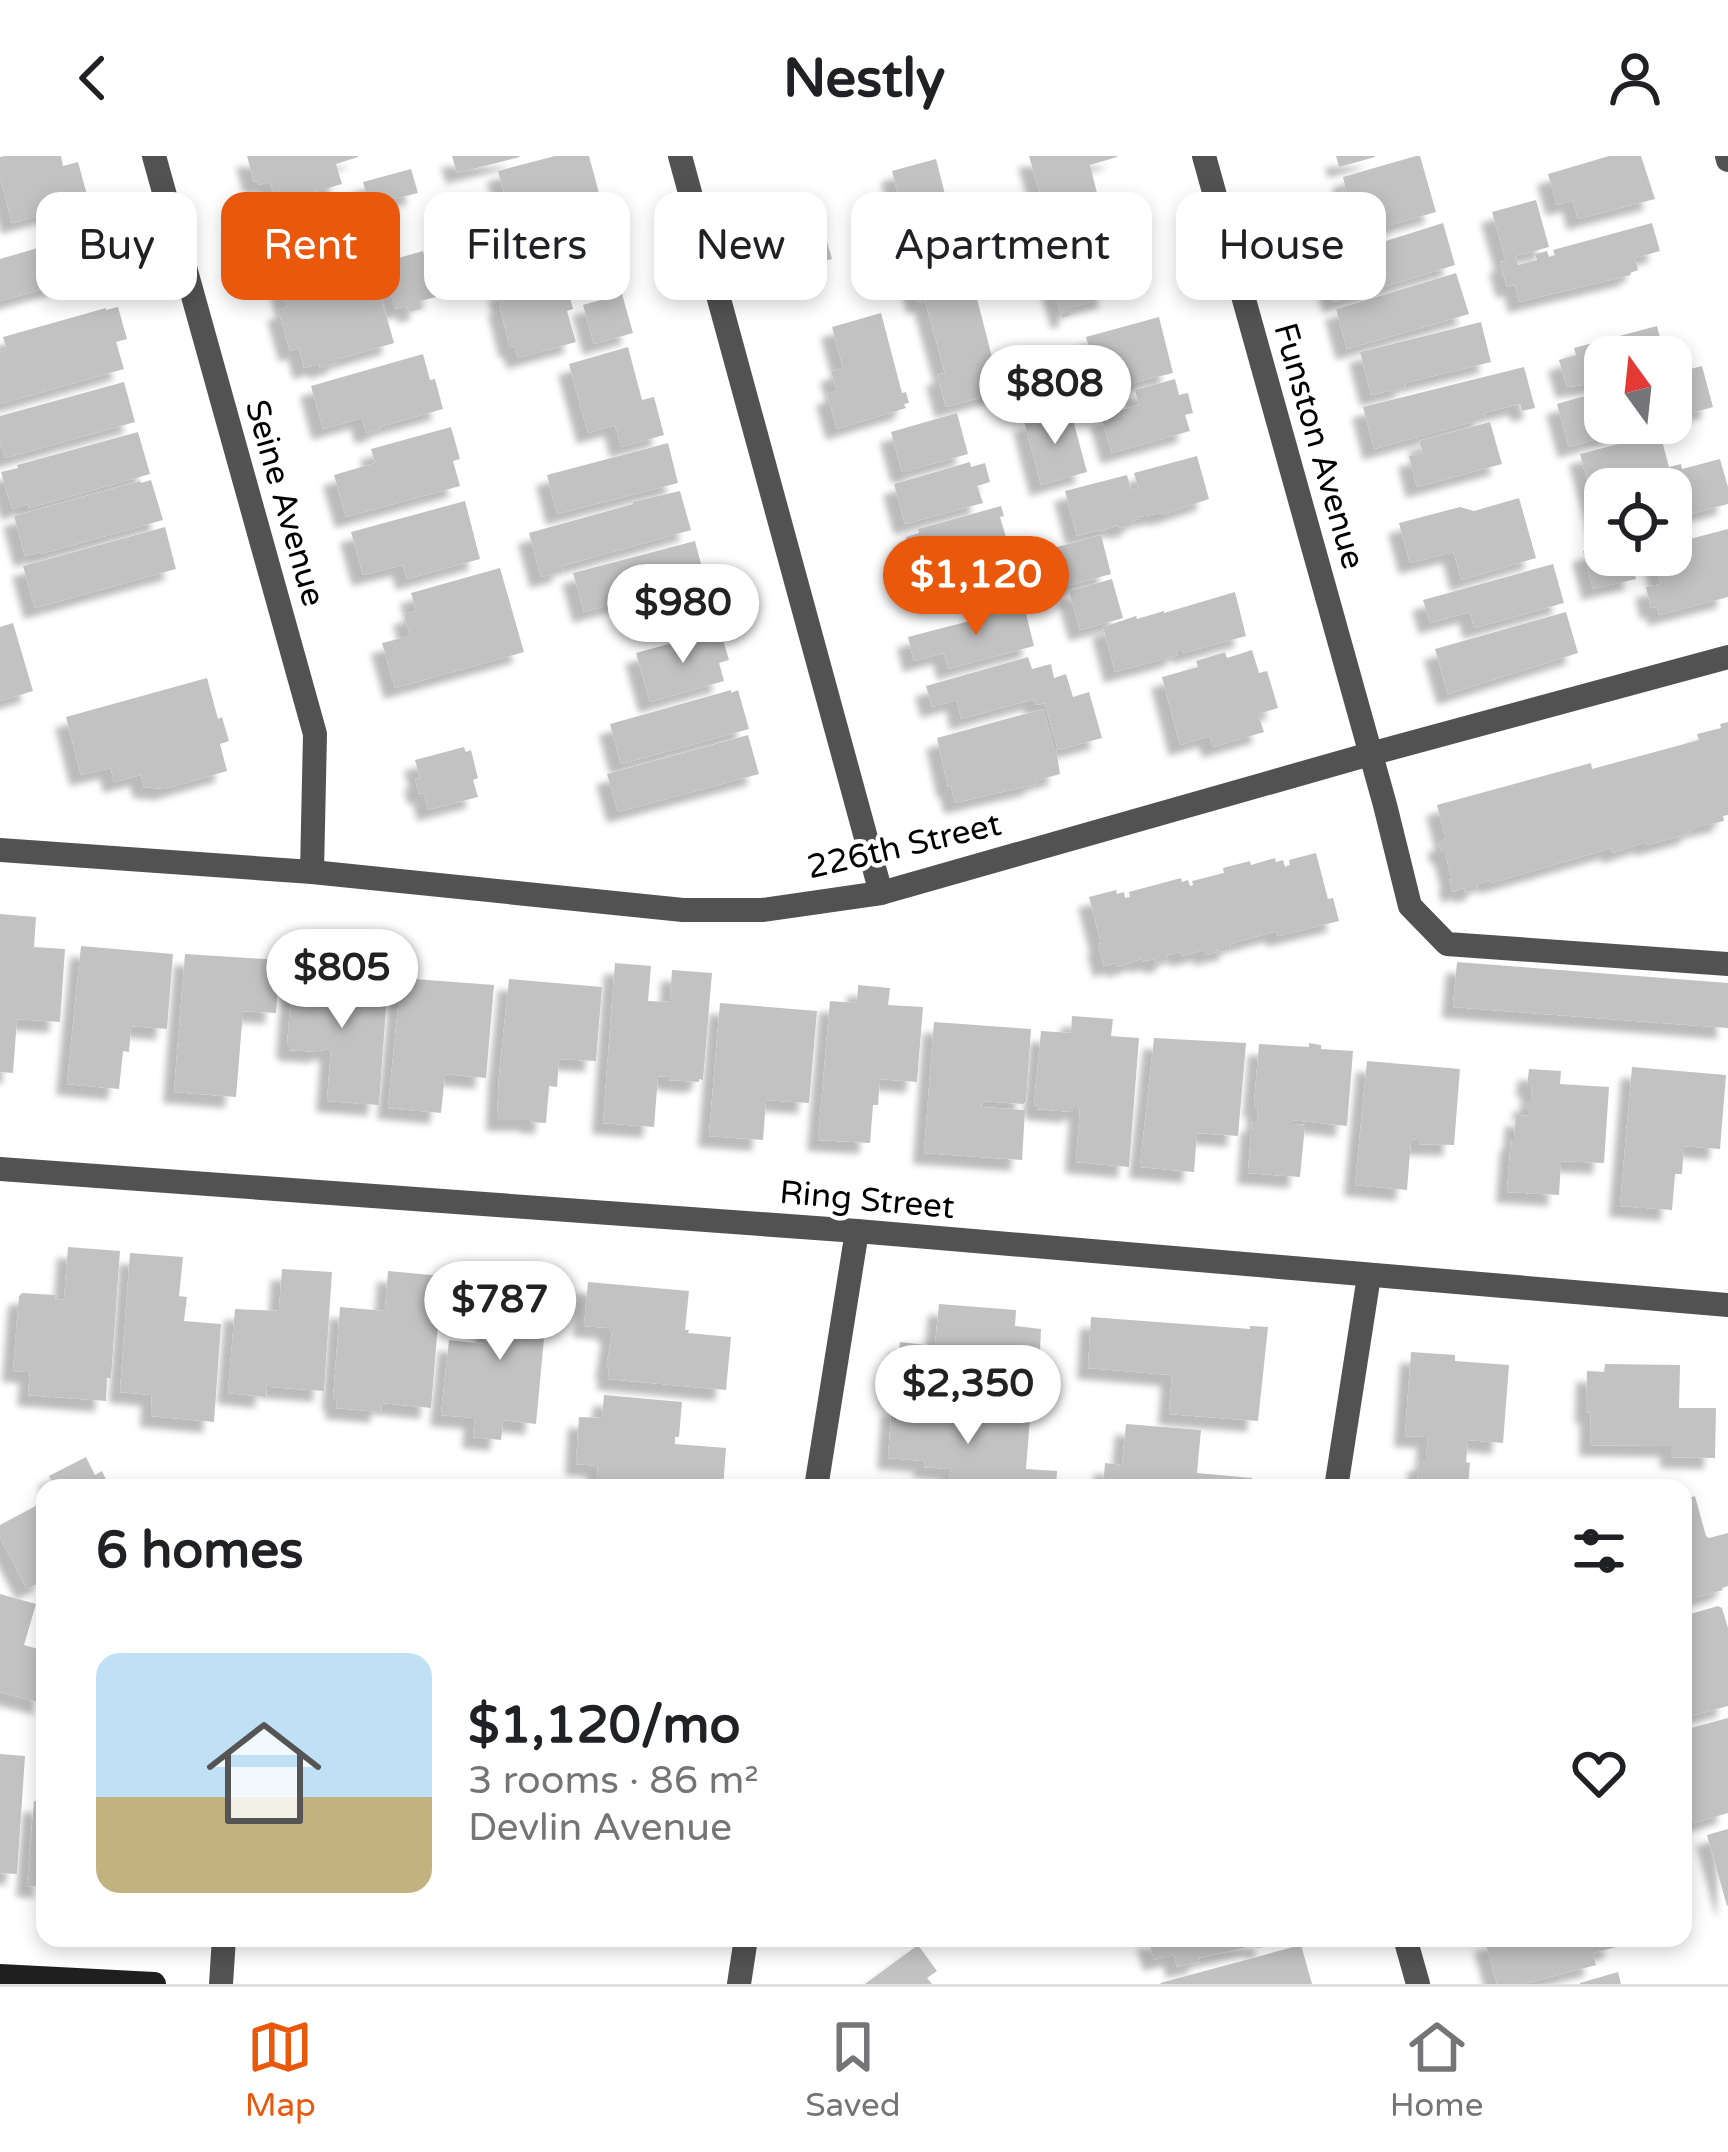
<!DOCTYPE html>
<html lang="en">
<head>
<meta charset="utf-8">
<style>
  :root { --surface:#fff; --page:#f2f2f2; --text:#202124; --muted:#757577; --line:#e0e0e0; --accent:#ea580c }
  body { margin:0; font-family:"Varela Round",sans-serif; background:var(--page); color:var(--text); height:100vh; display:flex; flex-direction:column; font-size:45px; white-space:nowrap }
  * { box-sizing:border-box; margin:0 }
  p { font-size:39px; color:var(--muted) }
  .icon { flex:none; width:66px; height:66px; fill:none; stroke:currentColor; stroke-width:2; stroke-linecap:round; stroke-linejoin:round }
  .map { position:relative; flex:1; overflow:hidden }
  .panel { position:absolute; left:36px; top:1323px; width:1656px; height:468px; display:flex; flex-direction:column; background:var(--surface); border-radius:24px; box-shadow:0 6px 18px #0003 }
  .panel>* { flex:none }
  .guide { position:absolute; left:36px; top:36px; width:1656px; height:108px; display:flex; gap:24px }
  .needle { width:78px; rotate:345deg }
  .fabs { position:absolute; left:1584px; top:180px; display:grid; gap:24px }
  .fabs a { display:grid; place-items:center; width:108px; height:108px; border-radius:24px; background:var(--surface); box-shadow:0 6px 18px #0003; font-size:60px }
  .price { position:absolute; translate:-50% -102px; padding:0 27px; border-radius:42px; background:#fff; color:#222; font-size:39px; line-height:78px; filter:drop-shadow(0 3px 6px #0008) }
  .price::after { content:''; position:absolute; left:50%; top:72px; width:36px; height:27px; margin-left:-18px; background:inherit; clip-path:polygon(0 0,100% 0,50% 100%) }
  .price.on { background:var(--accent); color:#fff }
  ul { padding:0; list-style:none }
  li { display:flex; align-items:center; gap:36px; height:300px; padding:0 60px }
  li+li { border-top:3px solid var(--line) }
  li span { display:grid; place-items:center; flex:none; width:336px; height:240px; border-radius:24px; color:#555 }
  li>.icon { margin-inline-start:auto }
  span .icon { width:144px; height:144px; fill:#fffc; stroke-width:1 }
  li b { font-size:51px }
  h2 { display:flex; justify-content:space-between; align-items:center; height:144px; padding:0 60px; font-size:51px }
  .pill { padding:0 42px; border-radius:24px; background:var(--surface); box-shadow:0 6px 18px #0003; font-size:42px; line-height:108px }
  .pill.on { background:var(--accent); color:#fff }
  header { display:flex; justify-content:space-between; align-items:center; height:156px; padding:0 60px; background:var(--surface); font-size:54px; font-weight:800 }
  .tab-bar { display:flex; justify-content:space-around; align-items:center; height:168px; border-top:3px solid var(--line); background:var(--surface); font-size:33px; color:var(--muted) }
  .tab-bar a { display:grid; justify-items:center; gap:6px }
  .tab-bar .on { color:var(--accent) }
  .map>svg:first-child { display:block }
  .building { fill:#c2c2c2; filter:url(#shadow) }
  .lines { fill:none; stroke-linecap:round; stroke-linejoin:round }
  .street { stroke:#525252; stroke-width:24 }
  .secondary { stroke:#1f1f1f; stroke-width:24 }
  .labels { text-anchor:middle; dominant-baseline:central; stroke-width:9; stroke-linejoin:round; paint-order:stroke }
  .street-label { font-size:33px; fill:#000; stroke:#fff }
</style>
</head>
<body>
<header><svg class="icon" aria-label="back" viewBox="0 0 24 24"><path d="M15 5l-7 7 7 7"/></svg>Nestly<svg class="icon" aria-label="person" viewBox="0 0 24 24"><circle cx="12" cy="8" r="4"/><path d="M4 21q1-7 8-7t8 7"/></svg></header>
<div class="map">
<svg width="1728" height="1828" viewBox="0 0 1728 1828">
  <defs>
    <filter id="shadow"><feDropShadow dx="-11" dy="11" stdDeviation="3" flood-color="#0004"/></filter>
  </defs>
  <rect width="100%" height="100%" fill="#fff"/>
  <g class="building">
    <polygon points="5,0 61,0 63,10 78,6 89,46 12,67 0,21 0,1"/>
    <polygon points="247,0 358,0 358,1 336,8 342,28 276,47 270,26 259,29 258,25 254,26"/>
    <polygon points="452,0 519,0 520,1 457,17"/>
    <polygon points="555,0 589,0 609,74 521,98 498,15"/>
    <polygon points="1029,0 1117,0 1117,1 1090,9 1099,45 1047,62"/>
    <polygon points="1336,0 1375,0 1375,1 1339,11"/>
    <polygon points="1416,0 1420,0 1436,56 1361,77 1364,85 1321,97 1308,52 1342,43 1339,36 1346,34 1343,21"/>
    <polygon points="1609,0 1641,0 1655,43 1578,63 1573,45 1557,49 1548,18"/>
    <polygon points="936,3 949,54 905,66 892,15"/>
    <polygon points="411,13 418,37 378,47 390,90 279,121 271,93 275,92 270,72 368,44 363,26"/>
    <polygon points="1536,44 1549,91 1516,100 1518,109 1537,104 1535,98 1547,95 1549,101 1555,99 1553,94 1652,67 1660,95 1635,102 1638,114 1630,117 1631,119 1519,146 1515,129 1507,131 1500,106 1506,105 1492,56"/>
    <polygon points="818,55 832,103 792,114 785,88 780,89 778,79 782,78 778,65"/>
    <polygon points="1127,56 1138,96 1110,103 1114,116 1104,119 1110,141 1069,152 1071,159 1062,162 1038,81"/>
    <polygon points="1443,67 1455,109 1334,146 1322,105"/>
    <polygon points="48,89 52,103 90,93 97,118 0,145 0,103"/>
    <polygon points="423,95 436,141 420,145 421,153 409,156 407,150 395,153 389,131 379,134 394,187 339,203 339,206 320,212 319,208 304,212 299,192 290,195 278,154 287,151 281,129 386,99 388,105"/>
    <polygon points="963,101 972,132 974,131 1001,236 946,251 937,219 945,217 925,145 918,147 909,116"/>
    <polygon points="562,112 573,153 567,155 576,186 518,202 514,190 510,191 499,148 503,147 499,133 547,121 546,116"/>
    <polygon points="1456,117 1469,158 1347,193 1336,153"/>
    <polygon points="622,138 633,177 594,188 583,149"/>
    <polygon points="118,151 127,183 116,186 124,213 0,248 0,196 7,194 3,181 106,152 106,154"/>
    <polygon points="881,157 902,237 906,236 909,247 904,248 906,252 837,273 827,238 837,235 831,215 843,212 832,171"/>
    <polygon points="1159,161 1173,217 1040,249 1032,221 1093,205 1086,181"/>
    <polygon points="1481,166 1491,206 1405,227 1406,231 1371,239 1360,196"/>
    <polygon points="1657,170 1665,201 1605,201 1605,226 1567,231 1559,204 1576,199 1574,192"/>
    <polygon points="628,191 642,244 654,241 664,279 621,291 615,269 588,277 569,208"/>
    <polygon points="423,198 430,224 435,223 443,253 379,271 380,273 366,277 362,262 323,273 311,230"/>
    <polygon points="1702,210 1713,251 1671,263 1671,218"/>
    <polygon points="1524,211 1535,252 1522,255 1520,248 1484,257 1486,262 1374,293 1363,251"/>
    <polygon points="1175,223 1179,239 1188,237 1193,257 1185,259 1190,275 1112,297 1101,260 1139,249 1135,234"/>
    <polygon points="124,226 135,266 5,302 0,285 0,260"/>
    <polygon points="1605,234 1605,267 1650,268 1569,291 1557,248"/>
    <polygon points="1067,254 1070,265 1073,264 1087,316 1041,329 1024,265"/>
    <polygon points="957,257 968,298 914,313 914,316 902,316 891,276"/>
    <polygon points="1490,266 1502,308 1417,331 1409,300 1423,297 1419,285"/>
    <polygon points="451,271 460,303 453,305 460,330 346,361 334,319 375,307 371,293"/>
    <polygon points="138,276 150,318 29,352 28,348 12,353 1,316 18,312 17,309"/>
    <polygon points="1660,277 1669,311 1681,308 1682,313 1720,303 1728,331 1728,348 1671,363 1671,333 1605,333 1604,386 1580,298"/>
    <polygon points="668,287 678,327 557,358 547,319"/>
    <polygon points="1197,300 1209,343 1161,359 1161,357 1138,361 1139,363 1132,365 1133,369 1119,372 1118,369 1099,376 1098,374 1077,380 1065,335 1127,319 1131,334 1138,332 1134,317"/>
    <polygon points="970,306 971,311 985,307 990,326 977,330 983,347 905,368 894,328"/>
    <polygon points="151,324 163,364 41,398 40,396 25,400 14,360 140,325 141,327"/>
    <polygon points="680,335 691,374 562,410 564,415 541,421 529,377 633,348 632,346"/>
    <polygon points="1519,342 1536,402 1461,424 1454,396 1410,407 1399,367 1460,351 1474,355"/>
    <polygon points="465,345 480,403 407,423 403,409 363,419 351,376"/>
    <polygon points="1001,350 1004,360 1000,361 1009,391 930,414 929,411 915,415 912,404 904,406 900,392 908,390 906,381 919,377 918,373"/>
    <polygon points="165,371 176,413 35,452 23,410"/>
    <polygon points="1728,373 1728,441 1659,459 1657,451 1651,452 1646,431 1661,428 1654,403 1688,394 1686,384"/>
    <polygon points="1101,379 1111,418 1067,430 1057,391"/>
    <polygon points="695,385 705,423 584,456 573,417"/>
    <polygon points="1605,389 1605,399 1630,399 1636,423 1593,433 1583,395"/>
    <polygon points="1553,408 1564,447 1474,472 1470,456 1430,467 1423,444"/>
    <polygon points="500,412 524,496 395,532 382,487 410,480 404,458 416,455 411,437"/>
    <polygon points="1112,423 1123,462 1080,474 1069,435"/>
    <polygon points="1235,436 1246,480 1183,497 1182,493 1176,495 1178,499 1115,516 1103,471 1136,460 1137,463 1164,455 1164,457"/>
    <polygon points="1024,450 1034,490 948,513 944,497 914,505 908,481 985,461 984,455 995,452 996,457"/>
    <polygon points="1566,456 1578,497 1448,538 1435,493"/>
    <polygon points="13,467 33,535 0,545 0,471"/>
    <polygon points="720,474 729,504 719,507 724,525 650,546 636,497"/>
    <polygon points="1252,494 1259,517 1267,515 1278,552 1258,558 1264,576 1213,591 1210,580 1180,589 1162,521 1198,511 1196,505 1225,496 1227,502"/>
    <polygon points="1028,501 1032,513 1051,508 1054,522 1066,518 1073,541 1089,536 1102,582 1058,594 1045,547 1036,549 1034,543 961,563 957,544 932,551 926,530"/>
    <polygon points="207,522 218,563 222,561 229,585 220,588 227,615 165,633 144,631 141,619 114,626 111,612 81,619 66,561"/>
    <polygon points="731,534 731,537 738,534 749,573 621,608 610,568"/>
    <polygon points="1043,553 1054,593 1056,593 1060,618 1035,625 1036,628 955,647 951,630 948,631 937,582"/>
    <polygon points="1728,566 1728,659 1723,660 1724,665 1697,671 1690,674 1691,677 1647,689 1646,686 1613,697 1612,692 1491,727 1490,724 1477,728 1478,733 1465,736 1464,732 1453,736 1449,724 1452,723 1445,697 1442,697 1438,686 1446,683 1437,649 1591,607 1592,613 1699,584 1697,578 1721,572 1720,568"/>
    <polygon points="748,579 759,618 618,656 607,618"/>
    <polygon points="464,591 466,596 471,594 478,622 473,624 478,641 428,654 424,637 419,638 415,623 420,622 415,604"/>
    <polygon points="1316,697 1328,743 1333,742 1339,765 1278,780 1276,775 1230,788 1231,793 1219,796 1216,792 1217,796 1206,799 1204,794 1182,800 1181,796 1167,799 1168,804 1156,807 1154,803 1141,806 1141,803 1118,811 1117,807 1104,810 1098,788 1101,787 1089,741 1116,734 1117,738 1124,736 1125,742 1130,741 1129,736 1181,722 1182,726 1188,724 1190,730 1193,729 1192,725 1224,717 1223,712 1250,705 1251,709 1275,702 1276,706 1283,704 1285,711 1290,709 1289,704"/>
    <polygon points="0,758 36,761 34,791 65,793 60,866 17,863 13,917 0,916"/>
    <polygon points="81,790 173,798 167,873 131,870 129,896 123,895 119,933 67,928"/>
    <polygon points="185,798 280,804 276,857 243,855 236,941 174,936"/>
    <polygon points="1457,806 1728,827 1728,872 1453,851"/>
    <polygon points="615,807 651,810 648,845 670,846 672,814 712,817 703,924 699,923 699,926 669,924 669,921 658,920 654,971 603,967"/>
    <polygon points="293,816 388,824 379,949 327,945 331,894 322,893 321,896 289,894 289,890 287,890"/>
    <polygon points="401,822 494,829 486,922 445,918 441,957 388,952"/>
    <polygon points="509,823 602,831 596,905 559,903 557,931 549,930 546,967 530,966 531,964 497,964 499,921"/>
    <polygon points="858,829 890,832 888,849 923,851 917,926 880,923 878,949 873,949 870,987 818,984 830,845 857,847"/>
    <polygon points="720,847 817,855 809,947 766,944 763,984 709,980"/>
    <polygon points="1072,860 1113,863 1111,880 1139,882 1129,1011 1076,1006 1080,953 1073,953 1073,956 1037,953 1038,950 1034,949 1041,875 1071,877"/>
    <polygon points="934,866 1031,873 1026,946 1023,948 982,945 981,951 1025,954 1022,1004 924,997"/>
    <polygon points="1154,882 1246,887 1238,980 1197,977 1194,1016 1140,1011"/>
    <polygon points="1309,887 1321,889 1321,893 1353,895 1347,970 1293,964 1293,968 1305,969 1300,1021 1248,1017 1252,965 1257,965 1258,951 1254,950 1259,888 1309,891"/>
    <polygon points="1367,905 1460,913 1454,989 1418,988 1418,984 1411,983 1407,1034 1355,1029"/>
    <polygon points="1632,911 1726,919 1720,993 1684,990 1682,1018 1675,1018 1672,1054 1620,1050"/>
    <polygon points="1529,913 1561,915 1560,928 1609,931 1604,1007 1561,1005 1559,1039 1507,1036 1511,983 1514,983 1516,959 1529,960 1530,954 1523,954 1524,945 1531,945 1532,930 1527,930"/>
    <polygon points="68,1091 120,1095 111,1222 107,1222 106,1245 28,1239 30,1216 13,1215 19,1140 22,1137 55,1139 55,1143 64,1144"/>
    <polygon points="130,1097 183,1101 179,1140 187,1141 184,1165 221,1168 214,1266 151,1260 152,1239 120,1236"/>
    <polygon points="282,1113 332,1116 324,1235 271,1231 267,1228 266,1241 228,1237 235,1153 279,1155"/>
    <polygon points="388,1115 442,1120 431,1252 382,1247 381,1256 336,1252 337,1244 333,1244 340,1151 385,1155"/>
    <polygon points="496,1124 549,1129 536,1268 503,1264 501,1284 473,1281 475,1262 441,1259 449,1184 484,1188 487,1160 493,1161"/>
    <polygon points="588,1126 689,1135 685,1174 689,1174 688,1177 731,1181 726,1234 608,1223 609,1213 606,1213 612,1176 609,1176 609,1172 584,1170"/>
    <polygon points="939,1148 1016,1154 1015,1170 1041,1173 1038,1237 997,1234 996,1247 895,1238 900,1186 935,1190"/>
    <polygon points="1091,1161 1250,1173 1250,1170 1268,1171 1258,1265 1169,1258 1172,1219 1088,1212"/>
    <polygon points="1411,1196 1455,1199 1455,1205 1509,1209 1503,1287 1468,1284 1466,1306 1470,1307 1468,1332 1417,1332 1419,1304 1426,1304 1428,1281 1405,1280"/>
    <polygon points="1605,1208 1680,1209 1679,1252 1716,1252 1715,1302 1671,1301 1671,1290 1590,1289 1591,1256 1586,1257 1587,1215 1604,1216"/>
    <polygon points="604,1239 682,1246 679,1281 675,1281 675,1288 726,1292 723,1332 596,1332 598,1310 576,1308 579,1261 602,1262"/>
    <polygon points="892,1249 1030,1262 1026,1313 1057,1315 1056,1332 947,1332 951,1313 924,1311 925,1305 888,1302"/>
    <polygon points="1126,1268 1201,1274 1197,1317 1252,1322 1251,1332 1103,1332 1105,1307 1122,1309"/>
    <polygon points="86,1301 95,1319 102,1315 110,1332 55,1332 49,1320"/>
    <polygon points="1695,1340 1706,1380 1709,1382 1728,1377 1728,1430 1722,1432 1723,1434 1683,1445 1683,1344"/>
    <polygon points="45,1345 45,1424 27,1433 0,1381 0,1369"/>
    <polygon points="0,1438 36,1448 24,1489 45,1495 45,1548 0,1536"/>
    <polygon points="1718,1450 1722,1452 1728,1472 1728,1550 1683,1562 1683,1460"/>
    <polygon points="1728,1562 1728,1657 1694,1667 1683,1628 1683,1574"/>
    <polygon points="0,1598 25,1600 17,1718 0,1717"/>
    <polygon points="34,1645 45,1646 45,1731 27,1730"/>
    <polygon points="1728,1673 1728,1749 1727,1750 1707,1679"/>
    <polygon points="1148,1782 1265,1782 1267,1790 1257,1792 1256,1789 1199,1802 1200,1806 1177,1811 1174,1799 1154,1804"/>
    <polygon points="1498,1782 1614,1782 1616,1791 1593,1797 1596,1809 1523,1828 1497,1828 1485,1785"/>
    <polygon points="918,1789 937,1815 927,1822 932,1828 865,1828"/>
    <polygon points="1301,1789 1312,1828 1161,1828 1160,1827"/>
    <polygon points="1618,1816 1621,1828 1580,1828 1580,1827"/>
  </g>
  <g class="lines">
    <g class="street">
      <polyline points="154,0 315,578 312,716"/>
      <polyline points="680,0 881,737"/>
      <polyline points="1204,0 1385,649 1410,750 1447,788 1728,808"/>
      <polyline points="1727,0 1728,4"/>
      <polyline points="0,694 312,716 683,754 762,754 881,737 1370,598 1728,501"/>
      <polyline points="0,1013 857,1075 1728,1149"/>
      <polyline points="816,1332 857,1075"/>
      <polyline points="1336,1332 1369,1120"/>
      <polyline points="1405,1782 1418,1828"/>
      <polyline points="221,1828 224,1782"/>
      <polyline points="739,1828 746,1782"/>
    </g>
    <polyline class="secondary" points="0,1820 154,1828"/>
  </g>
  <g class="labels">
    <g class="street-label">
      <text transform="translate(1319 290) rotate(74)">Funston Avenue</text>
      <text transform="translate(285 347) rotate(74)">Seine Avenue</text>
      <text transform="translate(904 690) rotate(-13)">226th Street</text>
      <text transform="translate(867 1044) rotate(5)">Ring Street</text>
    </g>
  </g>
</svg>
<div class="fabs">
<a><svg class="needle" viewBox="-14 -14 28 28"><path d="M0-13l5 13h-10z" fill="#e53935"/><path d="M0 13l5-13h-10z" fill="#757577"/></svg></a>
<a><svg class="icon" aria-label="locate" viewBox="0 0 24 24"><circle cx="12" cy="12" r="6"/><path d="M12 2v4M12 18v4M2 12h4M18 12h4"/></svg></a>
</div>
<b class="price" style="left:1055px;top:291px">$808</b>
<b class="price on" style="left:976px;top:482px">$1,120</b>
<b class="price" style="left:683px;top:510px">$980</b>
<b class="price" style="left:342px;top:875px">$805</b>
<b class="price" style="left:500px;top:1207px">$787</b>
<b class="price" style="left:968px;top:1291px">$2,350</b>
<div class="guide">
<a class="pill">Buy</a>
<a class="pill on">Rent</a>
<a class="pill">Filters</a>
<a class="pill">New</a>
<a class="pill">Apartment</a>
<a class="pill">House</a>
</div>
<section class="panel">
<h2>6 homes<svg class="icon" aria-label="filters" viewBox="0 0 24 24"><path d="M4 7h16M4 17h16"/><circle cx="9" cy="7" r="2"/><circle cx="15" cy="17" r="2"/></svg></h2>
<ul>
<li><span style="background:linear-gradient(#bfe0f5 60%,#c2b280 0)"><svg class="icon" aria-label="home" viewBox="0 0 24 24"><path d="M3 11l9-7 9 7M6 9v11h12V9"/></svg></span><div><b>$1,120/mo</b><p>3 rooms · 86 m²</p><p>Devlin Avenue</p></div><svg class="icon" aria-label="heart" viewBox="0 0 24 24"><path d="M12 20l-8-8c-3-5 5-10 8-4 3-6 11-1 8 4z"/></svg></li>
</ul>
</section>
</div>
<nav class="tab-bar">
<a class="on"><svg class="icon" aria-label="map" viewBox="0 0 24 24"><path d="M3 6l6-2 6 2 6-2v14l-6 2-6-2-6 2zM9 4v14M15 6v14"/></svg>Map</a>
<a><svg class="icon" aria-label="saved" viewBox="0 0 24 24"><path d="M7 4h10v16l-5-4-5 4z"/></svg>Saved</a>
<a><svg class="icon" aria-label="home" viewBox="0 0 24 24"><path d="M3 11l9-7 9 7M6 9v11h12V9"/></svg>Home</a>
</nav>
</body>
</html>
